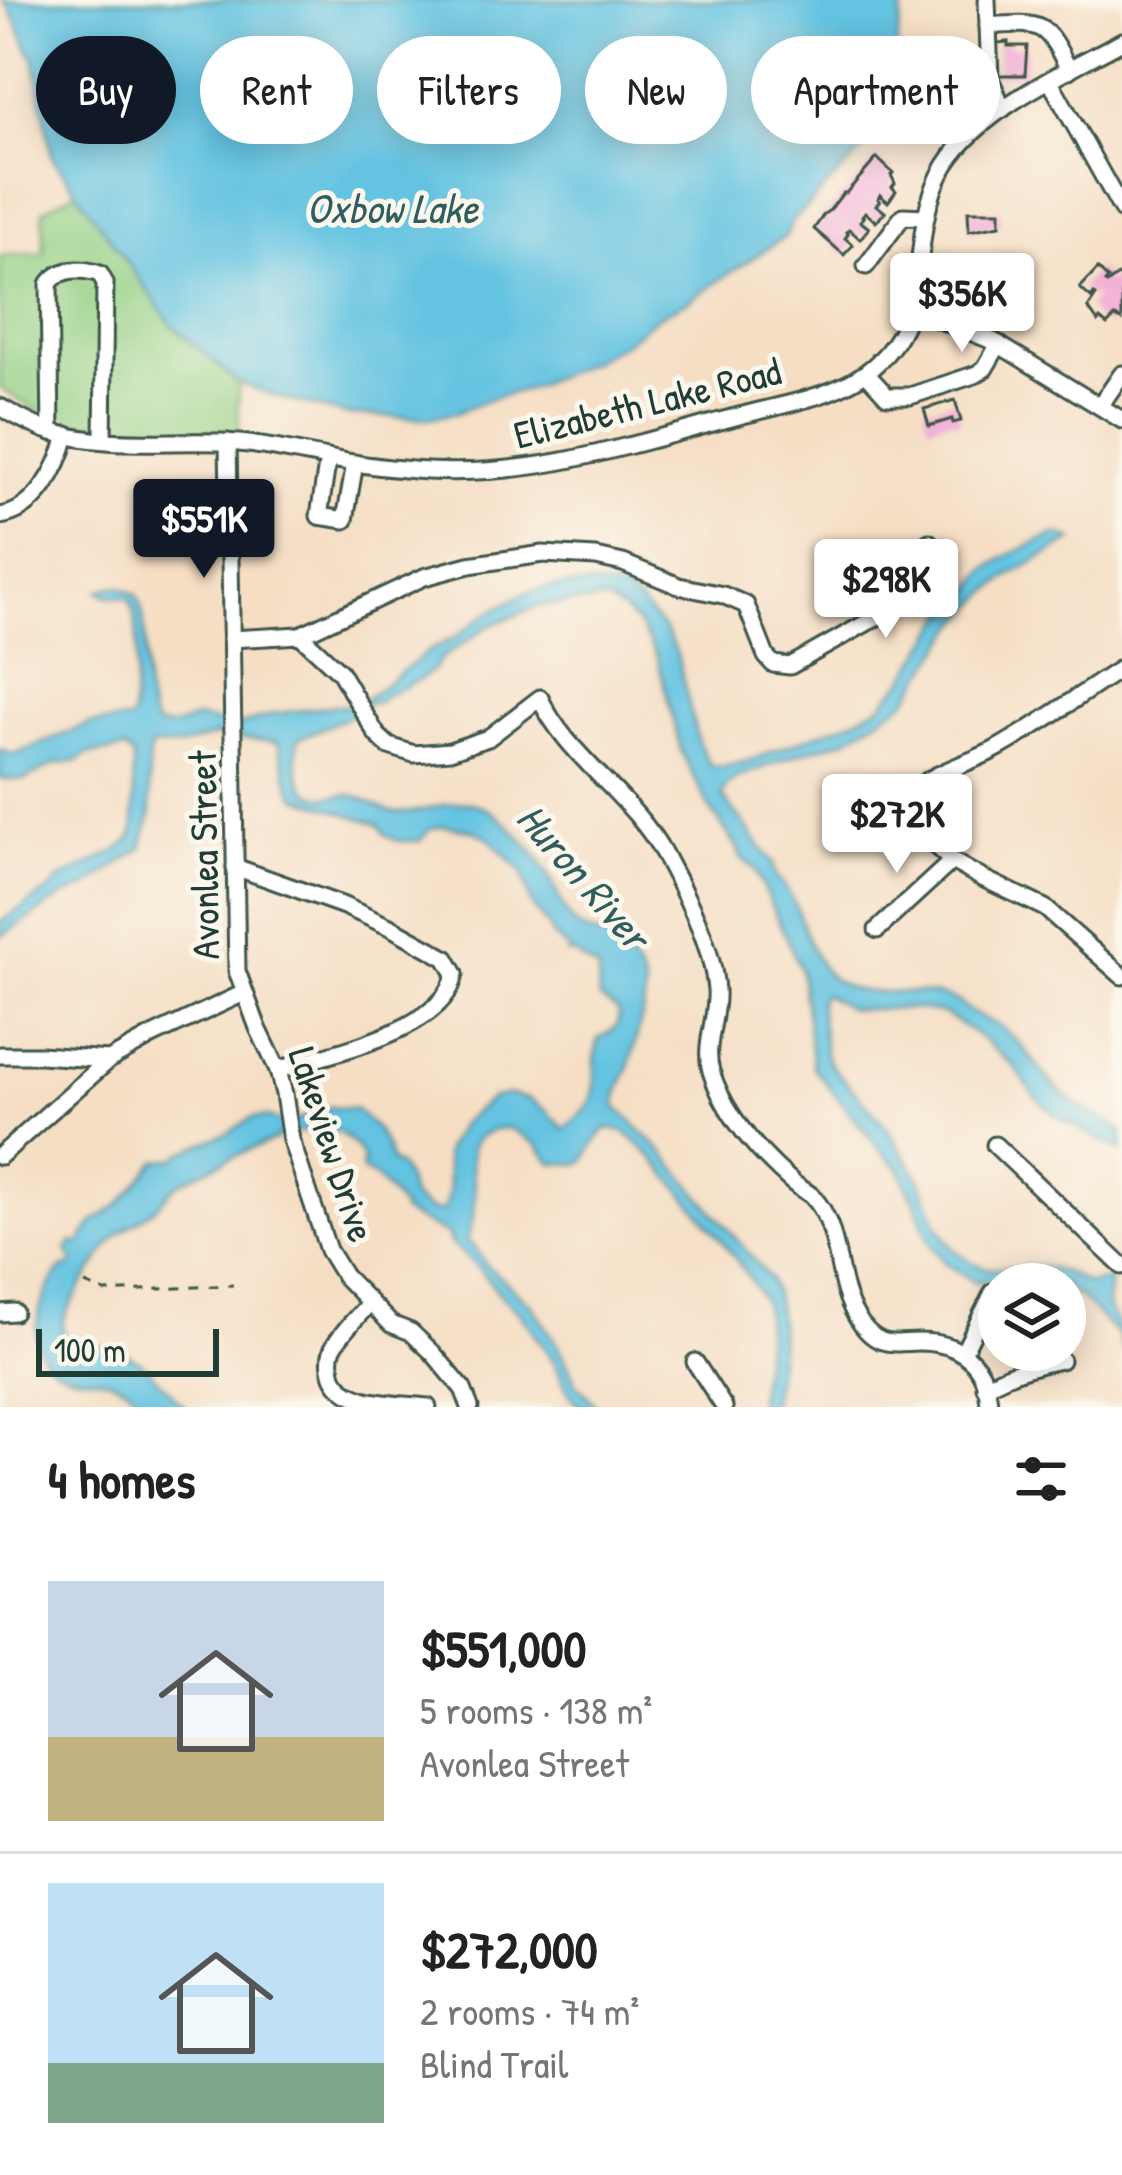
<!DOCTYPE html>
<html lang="en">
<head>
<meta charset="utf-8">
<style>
  :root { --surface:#fff; --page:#f6f6f6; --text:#222; --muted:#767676; --line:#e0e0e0; --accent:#111827 }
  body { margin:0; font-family:"Patrick Hand",sans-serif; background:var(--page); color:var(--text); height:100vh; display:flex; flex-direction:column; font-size:45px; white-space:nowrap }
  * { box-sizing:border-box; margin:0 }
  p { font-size:39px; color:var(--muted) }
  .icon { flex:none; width:66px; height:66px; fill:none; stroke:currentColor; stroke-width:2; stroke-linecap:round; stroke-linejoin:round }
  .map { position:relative; height:1407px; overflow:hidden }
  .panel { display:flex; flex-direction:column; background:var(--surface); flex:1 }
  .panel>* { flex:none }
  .guide { position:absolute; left:36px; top:36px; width:1050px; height:108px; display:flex; gap:24px }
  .controls { position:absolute; left:978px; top:1263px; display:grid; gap:24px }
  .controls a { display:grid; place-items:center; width:108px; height:108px; border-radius:50%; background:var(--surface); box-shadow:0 6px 30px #0003; font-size:60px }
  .scale { position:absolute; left:36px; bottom:30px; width:183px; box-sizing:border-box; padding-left:12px; border:6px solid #1f3d34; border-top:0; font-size:33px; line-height:42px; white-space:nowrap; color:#1f3d34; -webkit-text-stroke:9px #fbf7ec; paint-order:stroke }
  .price { position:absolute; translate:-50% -102px; padding:0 27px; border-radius:12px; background:#fff; color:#222; font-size:39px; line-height:78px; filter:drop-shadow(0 3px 6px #0008) }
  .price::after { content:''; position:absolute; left:50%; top:72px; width:36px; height:27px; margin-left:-18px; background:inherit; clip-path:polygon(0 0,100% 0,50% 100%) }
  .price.on { background:var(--accent); color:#fff }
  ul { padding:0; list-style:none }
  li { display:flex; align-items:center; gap:36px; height:300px; padding:0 48px }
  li+li { border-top:3px solid var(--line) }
  li span { display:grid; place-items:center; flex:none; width:336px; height:240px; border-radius:0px; color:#555 }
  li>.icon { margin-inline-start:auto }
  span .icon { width:144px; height:144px; fill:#fffc; stroke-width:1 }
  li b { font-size:51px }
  h2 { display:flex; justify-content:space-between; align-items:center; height:144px; padding:0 48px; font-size:51px }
  .tag { padding:0 42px; border-radius:54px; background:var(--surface); box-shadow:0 6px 30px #0003; font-size:42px; line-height:108px }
  .tag.on { background:var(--accent); color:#fff }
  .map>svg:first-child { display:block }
  .green { fill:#94d085; stroke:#5a865c; stroke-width:3 }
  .water { fill:#63c3e1; stroke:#41808a; stroke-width:3 }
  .building { fill:#f1a8d3 }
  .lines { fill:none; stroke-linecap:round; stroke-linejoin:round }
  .minor-casing { stroke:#3f554a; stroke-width:21 }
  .path { stroke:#3f554a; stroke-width:3; stroke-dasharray:9 9; stroke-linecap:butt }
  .minor { stroke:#fff; stroke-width:15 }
  .labels { text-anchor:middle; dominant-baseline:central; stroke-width:10; stroke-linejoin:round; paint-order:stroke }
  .street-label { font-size:39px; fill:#1f3d34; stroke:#fbf7ec }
  .water-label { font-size:42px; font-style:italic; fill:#305e5f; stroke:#fbf7ec }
</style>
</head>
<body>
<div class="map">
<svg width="1122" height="1407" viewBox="0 0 1122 1407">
  <rect width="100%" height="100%" fill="#fbf7ec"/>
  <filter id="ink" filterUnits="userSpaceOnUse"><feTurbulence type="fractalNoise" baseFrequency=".00833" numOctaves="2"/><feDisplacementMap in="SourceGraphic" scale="24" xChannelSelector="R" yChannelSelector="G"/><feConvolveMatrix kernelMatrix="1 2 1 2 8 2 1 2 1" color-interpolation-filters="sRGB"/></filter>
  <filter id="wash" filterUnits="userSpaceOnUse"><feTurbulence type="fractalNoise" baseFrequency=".004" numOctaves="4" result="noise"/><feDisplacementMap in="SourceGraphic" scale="48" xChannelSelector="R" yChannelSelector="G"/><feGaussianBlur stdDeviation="2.7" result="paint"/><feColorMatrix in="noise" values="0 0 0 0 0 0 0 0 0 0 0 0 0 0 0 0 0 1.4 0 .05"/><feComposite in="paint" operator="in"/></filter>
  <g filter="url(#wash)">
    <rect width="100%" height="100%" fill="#f5dec4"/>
    <polygon class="green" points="77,191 172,325 238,383 239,433 54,422 0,388 0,256 44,253 43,210"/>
    <g class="water">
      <polygon points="2,0 904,0 889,93 870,132 871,138 866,141 866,147 792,222 786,236 688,301 657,317 627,341 592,361 528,389 493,398 456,413 428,418 348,415 288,400 238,383 172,325 52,157 34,56 30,53 11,10"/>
      <path d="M1060 535 1073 540 1009 576 989 592 959 623 906 701 845 740 806 751 736 778 725 788 723 796 773 863 776 876C805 904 802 954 834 980 863 1002 917 985 952 999 964 1003 956 1002 966 1009 979 1017 994 1021 1006 1031 1030 1050 1043 1079 1068 1098 1085 1112 1106 1118 1122 1131V1152L1055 1115 1033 1094 1015 1067 976 1034 944 1014 921 1009H850L823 994 819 1001 825 1052 830 1064 885 1125 919 1177 938 1226 954 1250 975 1264 989 1269 1039 1266 1067 1273 1089 1284 1110 1278 1107 1306 1122 1333V1349L1119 1337 1081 1298 1065 1289V1284L1031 1278 975 1282 945 1263 930 1244 915 1202 899 1168 880 1150 813 1067 801 972 797 961 754 868 741 858 736 845 710 809 681 751 657 657 639 625 622 610 606 601H596L539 606 487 627 439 660 435 668 421 679 386 695 379 702 367 704 355 714 298 739C296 760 295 795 324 797 333 797 342 794 351 795 367 797 378 810 393 812 421 816 447 798 475 804 502 811 539 855 551 880 559 896 563 914 578 926 585 933 594 933 603 936 622 944 636 963 644 983 649 998 634 1046 630 1063 625 1078 617 1090 616 1106L666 1155 770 1279C786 1322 779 1363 770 1407H757C759 1373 770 1339 764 1305 759 1281 646 1143 624 1132 618 1129 611 1129 605 1128L583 1162 578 1164 552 1163 535 1143 510 1128C451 1132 478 1168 475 1204 474 1217 470 1230 467 1242L474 1246 486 1265 531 1304 559 1346 576 1383 598 1407H580L568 1392 556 1365 520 1313 502 1297 478 1268 450 1243 448 1235 402 1212V1208L376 1178 363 1171 361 1164 364 1163C362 1151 349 1138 338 1132 317 1132 298 1130 279 1134L277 1139C245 1151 213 1165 183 1181 171 1187 165 1199 156 1207 144 1218 129 1225 118 1235 107 1245 64 1311 63 1323 62 1333 64 1333 69 1341L117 1349 141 1362 185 1407H131L138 1398C112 1368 84 1383 57 1369 19 1349 42 1290 63 1267L69 1268 73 1261 67 1250 72 1242 79 1244 95 1221 120 1204 156 1161 176 1158 181 1153 229 1132 252 1118 268 1117 279 1122 295 1121 328 1107 355 1109 375 1128 386 1146 391 1161 399 1167 406 1178 411 1197 429 1210 444 1211 449 1190 445 1154 447 1147 461 1123 492 1098 508 1094 531 1100 548 1112 564 1129C609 1095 588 1088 598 1039 612 1030 620 1030 618 1011L599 998 598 970 571 952 568 954 567 948 552 935 548 926 531 904 522 872 487 837 472 830 442 826 430 829 420 841H397L386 835 378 824 296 797 290 786 278 742 216 736 177 747 152 746 148 757 151 814 142 848 87 887 64 896 0 937V922L49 890 59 880 118 850 131 839 134 830 133 757 125 749 86 755 78 761 56 764 24 780 0 779V749L14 755 89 724 128 721 132 718C133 684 144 630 129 599L104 595 99 590 117 586 136 594C155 634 135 685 156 725L172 727 197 718 238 726 273 714 330 706H356L429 651 457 636 483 616 525 593 551 587 590 585 622 590 638 601 664 629 676 651 698 742 710 765 724 767 748 761 854 720 881 705 904 680 949 610 974 587 986 569 1013 553 1051 536Z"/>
    </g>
    <g id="blocks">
      <g class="building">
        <polygon points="1008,42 1008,46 1027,46 1025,75 998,75 997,43"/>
        <polygon points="877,158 893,173 891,175 895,183 892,187 896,191 888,202 880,195 878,199 880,201 876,205 885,212 876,222 865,212 862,216 864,217 860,221 869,228 860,239 849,229 846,232 848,234 845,238 853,245 844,255 814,229 824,214 830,210 843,193 846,193"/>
        <polygon points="968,211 1000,211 1000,225 969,231"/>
        <polygon points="1098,269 1108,279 1105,282 1107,284 1119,275 1122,278 1122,320 1115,317 1107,325 1100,319 1098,322 1088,308 1096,296 1094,294 1091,298 1080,288"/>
        <polygon points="955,400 961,421 953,423 952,419 929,426 924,409"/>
      </g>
    </g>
  </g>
  <g filter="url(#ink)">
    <use href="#blocks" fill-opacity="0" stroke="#3f554a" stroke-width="3"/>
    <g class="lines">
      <g class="minor-casing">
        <g id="minor">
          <polyline points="987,0 990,78 1003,109"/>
          <path d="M988 26C1042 22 1045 21 1069 70"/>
          <polyline points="1050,81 1122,210"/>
          <polyline points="866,266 903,216 926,217"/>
          <polyline points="912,309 993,341 1122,420"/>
          <polyline points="866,373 887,396 910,396 977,374 985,368 999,344"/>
          <polyline points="1100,406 1122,374"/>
          <path d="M0 407C16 416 31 425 49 431 109 450 177 438 239 443 272 446 305 454 337 460 367 466 398 469 428 471 541 477 632 444 739 416 783 404 839 397 874 366 937 310 906 240 941 173 974 111 1062 74 1122 41"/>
          <path d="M51 432 49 284C60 267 82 268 100 274L105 283 103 440"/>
          <polyline points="228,442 237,971 258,1028 278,1070 284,1094 291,1140 328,1250 344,1276 391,1324 411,1332 433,1353 463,1389 470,1407"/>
          <polyline points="328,458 319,516 345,520 355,463"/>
          <path d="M0 516C37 511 59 467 67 435"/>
          <polyline points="300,635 424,577 469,565 543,554 596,557 623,563 679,586 723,595 746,605 766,656 773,664 790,666 891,609 903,595 929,542"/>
          <path d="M231 639 300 635 340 672 377 735 389 746 414 754 450 751 488 738 540 698C565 755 633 796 664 854 686 896 712 943 716 990 718 1017 703 1046 711 1071 724 1114 758 1152 791 1181 797 1187 807 1191 813 1197 842 1229 834 1280 856 1316 862 1326 870 1337 882 1341 893 1345 906 1342 918 1342 960 1342 988 1363 989 1407"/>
          <path d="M1122 668C1080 694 1040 725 996 749 967 765 919 775 901 805L904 812 921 833 952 861 980 877 1045 908 1122 976"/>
          <path d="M235 867 344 906 392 928 446 958 455 974C445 1032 325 1054 278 1070"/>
          <polyline points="877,930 952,861"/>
          <polyline points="0,1055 41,1055 109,1060"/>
          <polyline points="995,1145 1122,1266"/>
          <polyline points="0,1156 109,1060 152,1036 244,993"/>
          <path d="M369 1303C358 1317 341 1332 333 1348 329 1358 330 1366 333 1376 346 1407 399 1403 428 1407"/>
          <polyline points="0,1313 14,1312"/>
          <polyline points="963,1353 993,1292"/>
          <polyline points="695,1362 724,1407"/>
          <path d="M985 1387C1008 1372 1035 1365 1061 1360"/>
        </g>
      </g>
      <polyline class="path" points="85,1284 105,1292 233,1285"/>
      <use href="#minor" class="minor"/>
    </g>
  </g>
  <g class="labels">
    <g class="street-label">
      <text transform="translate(647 402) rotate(-14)">Elizabeth Lake Road</text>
      <text transform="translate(203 855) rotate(-91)">Avonlea Street</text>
      <text transform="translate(333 1144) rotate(72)">Lakeview Drive</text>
    </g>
    <g class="water-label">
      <text x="392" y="207">Oxbow Lake</text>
      <text transform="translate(584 876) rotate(49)">Huron River</text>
    </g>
  </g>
</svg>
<div class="controls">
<a><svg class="icon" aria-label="layers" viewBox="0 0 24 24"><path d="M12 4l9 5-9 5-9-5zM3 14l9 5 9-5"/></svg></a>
</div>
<div class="scale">100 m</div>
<b class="price" style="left:962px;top:355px">$356K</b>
<b class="price on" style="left:204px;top:581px">$551K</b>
<b class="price" style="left:886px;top:641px">$298K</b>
<b class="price" style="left:897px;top:876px">$272K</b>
<div class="guide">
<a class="tag on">Buy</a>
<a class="tag">Rent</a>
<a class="tag">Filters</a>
<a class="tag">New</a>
<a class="tag">Apartment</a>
</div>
</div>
<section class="panel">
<h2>4 homes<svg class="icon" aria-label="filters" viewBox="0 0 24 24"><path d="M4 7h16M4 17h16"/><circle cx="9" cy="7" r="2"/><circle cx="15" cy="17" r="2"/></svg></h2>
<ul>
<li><span style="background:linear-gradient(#c9d6e8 65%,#c2b280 0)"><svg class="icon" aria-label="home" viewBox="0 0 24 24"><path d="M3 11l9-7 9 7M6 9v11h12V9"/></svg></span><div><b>$551,000</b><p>5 rooms · 138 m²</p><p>Avonlea Street</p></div></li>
<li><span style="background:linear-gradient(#bfe0f5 75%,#7fa58c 0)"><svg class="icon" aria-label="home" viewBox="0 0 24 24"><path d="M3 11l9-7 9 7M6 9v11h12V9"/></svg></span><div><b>$272,000</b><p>2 rooms · 74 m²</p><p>Blind Trail</p></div></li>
</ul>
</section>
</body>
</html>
